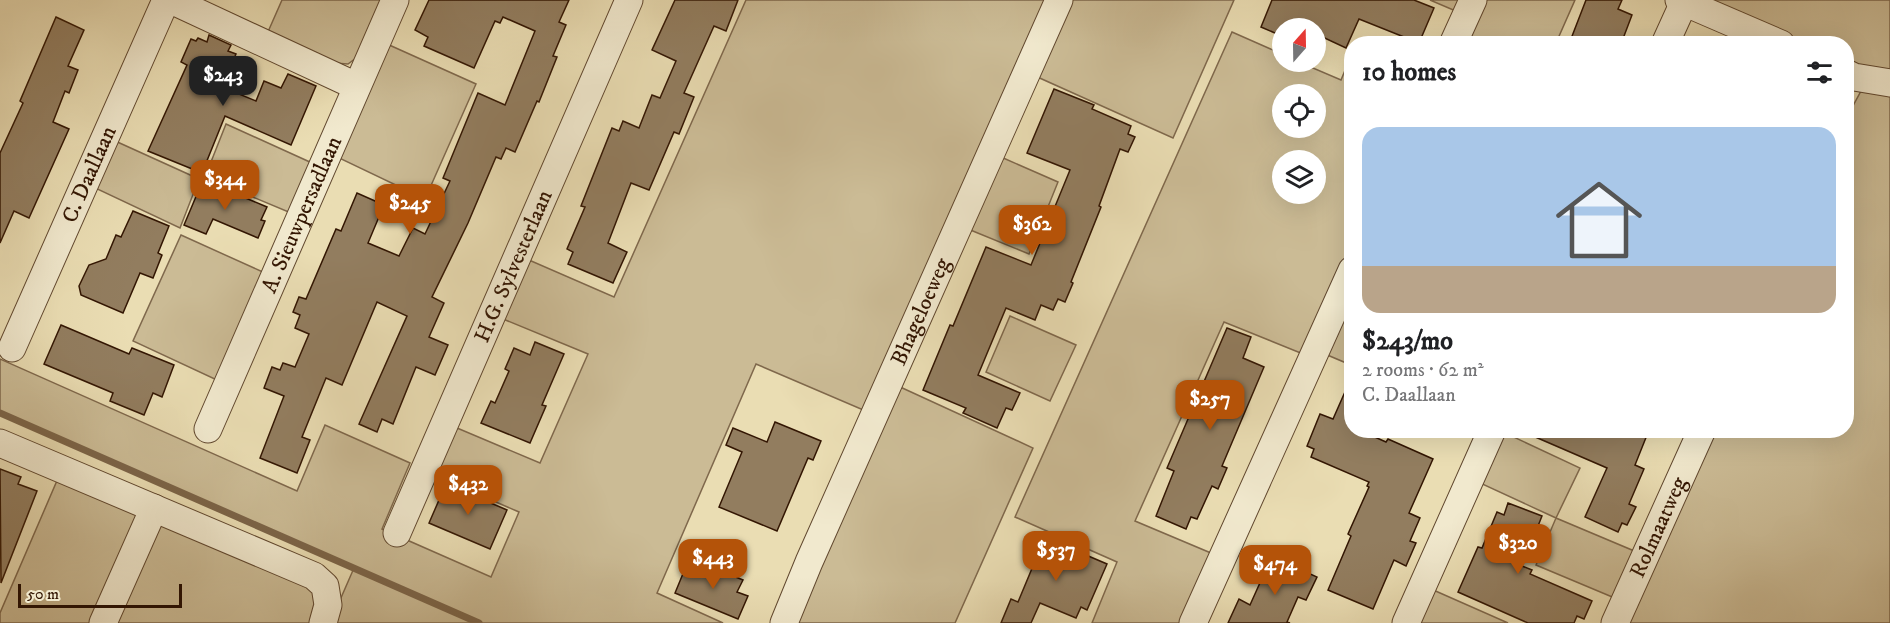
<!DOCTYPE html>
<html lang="en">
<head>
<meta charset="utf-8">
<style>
  :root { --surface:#fff; --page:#f2f2f2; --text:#202124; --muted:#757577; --line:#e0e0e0; --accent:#b45309 }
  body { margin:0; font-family:"IM FELL DW Pica",serif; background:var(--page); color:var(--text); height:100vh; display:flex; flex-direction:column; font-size:22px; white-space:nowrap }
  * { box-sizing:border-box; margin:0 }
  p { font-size:20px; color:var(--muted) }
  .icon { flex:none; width:33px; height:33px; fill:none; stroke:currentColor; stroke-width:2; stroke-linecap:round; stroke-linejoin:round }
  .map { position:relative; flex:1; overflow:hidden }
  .panel { position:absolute; left:1344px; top:36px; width:510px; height:402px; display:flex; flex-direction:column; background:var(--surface); border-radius:24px; box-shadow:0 6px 24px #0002 }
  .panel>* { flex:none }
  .needle { width:39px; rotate:20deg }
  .tools { position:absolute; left:1272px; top:18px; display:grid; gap:12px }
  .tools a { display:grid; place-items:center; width:54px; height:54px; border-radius:50%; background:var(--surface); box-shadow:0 6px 24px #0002; font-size:30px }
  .scale { position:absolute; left:18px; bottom:15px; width:164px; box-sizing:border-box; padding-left:6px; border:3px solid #331603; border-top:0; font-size:16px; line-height:21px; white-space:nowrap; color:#331603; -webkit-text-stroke:4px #f1e9ce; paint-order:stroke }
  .price { position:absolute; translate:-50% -51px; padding:0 14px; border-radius:12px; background:var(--accent); color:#fff; font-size:20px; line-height:39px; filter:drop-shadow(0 2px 3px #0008) }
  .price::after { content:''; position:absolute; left:50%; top:36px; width:18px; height:14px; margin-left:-9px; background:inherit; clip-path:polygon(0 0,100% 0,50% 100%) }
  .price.active { background:#222; color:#fff }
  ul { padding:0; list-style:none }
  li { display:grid; align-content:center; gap:12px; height:318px; padding:0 18px }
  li+li { border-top:2px solid var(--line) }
  li span { display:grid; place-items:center; height:186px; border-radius:18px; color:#555 }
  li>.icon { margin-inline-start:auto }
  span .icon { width:108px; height:108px; fill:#fffc; stroke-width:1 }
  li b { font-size:26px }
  h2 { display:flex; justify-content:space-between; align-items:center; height:72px; padding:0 18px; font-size:26px }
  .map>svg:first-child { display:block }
  .green { fill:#cbbb95; stroke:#7f684c; stroke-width:1.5; fill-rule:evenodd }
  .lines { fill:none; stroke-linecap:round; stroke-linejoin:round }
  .stream { stroke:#7c6549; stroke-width:7 }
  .building { fill:#927d5f; stroke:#331603; stroke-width:1.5 }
  .street-casing { stroke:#61482f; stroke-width:29 }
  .street { stroke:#f1e9ce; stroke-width:27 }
  .labels { text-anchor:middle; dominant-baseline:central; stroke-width:5; stroke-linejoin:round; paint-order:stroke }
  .street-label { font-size:22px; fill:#331603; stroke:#f1e9ce }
</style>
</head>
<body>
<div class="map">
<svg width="1890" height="623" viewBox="0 0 1890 623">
  <rect width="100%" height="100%" fill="#eaddb3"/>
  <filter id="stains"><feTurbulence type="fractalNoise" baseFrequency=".00333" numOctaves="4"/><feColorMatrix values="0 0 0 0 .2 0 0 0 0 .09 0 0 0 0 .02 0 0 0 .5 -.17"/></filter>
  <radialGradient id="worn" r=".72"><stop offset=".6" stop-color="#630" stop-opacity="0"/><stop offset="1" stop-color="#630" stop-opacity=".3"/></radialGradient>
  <g class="green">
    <polygon points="282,0 384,0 356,58 348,64 334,63 267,34"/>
    <polygon points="746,0 1050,0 868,412 756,364 657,593 723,623 330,623 354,568 0,413 0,359 297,491 325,425 410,463 382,529 491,577 519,512 429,473 450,425 540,463 588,354 503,319 529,260 614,297"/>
    <polygon points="1066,0 1234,0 1173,138 1033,75"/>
    <polygon points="1430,0 1463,0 1458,12"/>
    <polygon points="1481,0 1575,0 1556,43 1462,44"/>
    <polygon points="1704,0 1890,0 1890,79 1847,68 1846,44 1797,43"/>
    <path d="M1232 32 1282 54V62H1299L1341 80 1351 56V256L1308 356 1224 322 1135 521 1218 556 1188 623H1092L1117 562 1015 517ZM1282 94H1316V128H1282ZM1282 160H1316V194H1282Z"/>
    <polygon points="387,44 476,84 425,199 337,157"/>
    <polygon points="1861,91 1890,92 1890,623 1624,623 1711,431 1846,430 1847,117"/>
    <polygon points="226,124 312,163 291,213 205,177"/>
    <polygon points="113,140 199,179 180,228 93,187"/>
    <polygon points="1001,157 1058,182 1029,254 968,229"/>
    <polygon points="181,235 265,273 219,381 133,341"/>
    <polygon points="1351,292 1351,365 1325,354"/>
    <polygon points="1010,316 1076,345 1050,401 986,372"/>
    <polygon points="898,386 1033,448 955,623 791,623"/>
    <polygon points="1503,432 1580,468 1556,518 1639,553 1617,599 1536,565 1556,518 1480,483"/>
    <polygon points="59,476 145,512 97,623 0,623 0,613"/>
    <polygon points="158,516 315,589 317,623 112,623"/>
    <polygon points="1431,589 1508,623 1415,623"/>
  </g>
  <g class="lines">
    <polyline class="stream" points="0,413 479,623"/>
  </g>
  <g class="building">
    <polygon points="429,0 569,0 559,22 566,25 553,56 557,57 539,102 537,101 515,152 506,148 501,159 496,157 468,223 432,297 444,303 429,337 448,345 435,375 416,367 393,424 382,419 377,432 359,424 407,316 377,302 342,385 326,378 302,437 310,440 297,473 260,458 284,396 264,388 272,367 280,370 283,363 295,367 309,334 295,328 300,315 293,312 299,297 306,299 336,229 341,231 357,193 384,205 368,243 399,256 413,228 425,234 450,181 443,178 478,93 505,105 535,31 503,17 500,23 495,21 474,68 424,46 428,37 415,30"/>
    <polygon points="675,0 738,0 726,31 714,26 684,93 694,97 679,134 674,132 649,190 631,183 608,243 627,252 613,283 568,264 573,252 567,249 585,207 581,206 612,128 619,131 623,121 639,128 652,95 660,98 676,61 652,50"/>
    <polygon points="1272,0 1414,0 1434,8 1419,43 1359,19 1346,48 1316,34 1316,28 1282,28 1282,36 1261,27"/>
    <polygon points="1586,0 1622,0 1618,9 1632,15 1621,44 1569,44"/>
    <polygon points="56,17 84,30 68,66 78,70 69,93 65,91 53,122 69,129 29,218 14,211 0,243 0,153 23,103 20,101"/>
    <polygon points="209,35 231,45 228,51 236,54 222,87 256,101 264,81 281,88 288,74 316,86 291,145 225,116 202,173 148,151 187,65 181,62 191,39 196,41 198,38 207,42"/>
    <polygon points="1054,89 1094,105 1092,109 1131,126 1128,134 1135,137 1128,152 1120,149 1099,206 1101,207 1071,282 1073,283 1065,302 1058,299 1053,310 1041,305 1035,320 1006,308 978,375 1020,393 1012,410 1006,408 997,428 963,413 966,408 923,390 950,325 953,326 986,247 1031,265 1070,170 1027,153"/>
    <polygon points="203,180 267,207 261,220 265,221 258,238 213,219 206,234 184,225"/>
    <polygon points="133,211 169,226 158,253 162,255 153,278 140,273 123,313 81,295 79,286 89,265 106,259 116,235 121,237"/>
    <polygon points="61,325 129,354 132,348 174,365 162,397 153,393 144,415 110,401 113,393 44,364"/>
    <polygon points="1227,328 1251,337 1243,358 1264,367 1222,466 1227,468 1218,489 1212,486 1197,519 1191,517 1186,529 1156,516 1174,471 1167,468"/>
    <polygon points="535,342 564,354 542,405 546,406 530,443 481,423 491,401 495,403 509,371 505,369 514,348 530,355"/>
    <polygon points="1352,376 1352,430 1359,430 1386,442 1388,439 1433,459 1409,513 1420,518 1410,541 1416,543 1406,566 1394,560 1373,609 1328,590 1351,536 1348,534 1369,487 1367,486 1369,482 1311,457 1314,449 1307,446 1320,414 1333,419"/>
    <polygon points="775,422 821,441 813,460 808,458 777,531 719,507 742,452 726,445 733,428 767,442"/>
    <polygon points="1519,430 1649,430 1635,465 1644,469 1629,504 1636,507 1627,525 1622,523 1618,532 1585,517 1607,468"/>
    <polygon points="0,469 21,477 18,484 37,491 1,583"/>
    <polygon points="446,484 507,510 490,549 429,523"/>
    <polygon points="1508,503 1542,516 1522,566 1532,570 1530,574 1592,601 1584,619 1577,616 1574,623 1528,623 1458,592 1478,547 1482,548 1497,512 1504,515"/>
    <polygon points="1039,535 1107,564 1087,610 1081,607 1076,618 1040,603 1031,623 1001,623 1011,599 1018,602 1033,566 1028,563"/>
    <polygon points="1282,561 1317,577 1306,600 1298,597 1287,622 1290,623 1228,623 1239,599 1250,605 1268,565 1278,570"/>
    <polygon points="687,564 708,572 711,567 743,580 737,592 748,596 738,619 675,593"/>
  </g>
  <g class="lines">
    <g class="street-casing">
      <g id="street">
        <polyline points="171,0 356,86"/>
        <polyline points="1679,0 1781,44"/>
        <polyline points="1453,44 1473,0"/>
        <polyline points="1665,44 1685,0"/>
        <polyline points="1846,73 1854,77 1890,83"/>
        <path id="s1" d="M12 348 166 0"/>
        <path id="s2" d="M208 429 395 0"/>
        <polyline points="0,443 314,576 325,586 328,605 323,623"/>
        <path id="s3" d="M397 533 629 0"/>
        <polyline points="103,623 154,508"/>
        <path id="s4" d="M784 623 809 562 1059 0"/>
        <polyline points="1193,623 1352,270"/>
        <polyline points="1406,623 1492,430"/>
        <path id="s5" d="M1615 623 1702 430"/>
      </g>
    </g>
    <use href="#street" class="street"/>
  </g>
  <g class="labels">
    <g class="street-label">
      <text stroke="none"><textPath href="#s1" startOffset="190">C. Daallaan</textPath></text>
      <text stroke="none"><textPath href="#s2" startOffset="234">A. Sieuwpersadlaan</textPath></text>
      <text stroke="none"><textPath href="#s3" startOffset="291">H.G. Sylvesterlaan</textPath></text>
      <text stroke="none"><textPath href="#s4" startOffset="340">Bhageloeweg</textPath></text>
      <text stroke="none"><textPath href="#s5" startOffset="105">Rolmaatweg</textPath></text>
    </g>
  </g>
  <rect width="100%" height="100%" filter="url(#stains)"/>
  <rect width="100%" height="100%" fill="url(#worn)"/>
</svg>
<div class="tools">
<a><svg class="needle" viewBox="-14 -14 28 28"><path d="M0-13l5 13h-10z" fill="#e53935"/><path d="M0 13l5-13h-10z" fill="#757577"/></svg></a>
<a><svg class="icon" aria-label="locate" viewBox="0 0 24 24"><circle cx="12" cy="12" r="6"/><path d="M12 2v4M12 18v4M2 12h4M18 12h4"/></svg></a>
<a><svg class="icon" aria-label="layers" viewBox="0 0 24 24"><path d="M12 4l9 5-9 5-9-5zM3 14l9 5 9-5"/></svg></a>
</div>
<div class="scale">50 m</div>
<b class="price active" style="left:223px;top:107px">$243</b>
<b class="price" style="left:225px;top:211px">$344</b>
<b class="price" style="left:410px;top:235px">$245</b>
<b class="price" style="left:1032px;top:256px">$362</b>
<b class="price" style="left:1210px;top:431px">$257</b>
<b class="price" style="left:468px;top:516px">$432</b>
<b class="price" style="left:1518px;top:575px">$320</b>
<b class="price" style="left:1056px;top:582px">$537</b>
<b class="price" style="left:713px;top:590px">$443</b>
<b class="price" style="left:1275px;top:596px">$474</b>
<section class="panel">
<h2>10 homes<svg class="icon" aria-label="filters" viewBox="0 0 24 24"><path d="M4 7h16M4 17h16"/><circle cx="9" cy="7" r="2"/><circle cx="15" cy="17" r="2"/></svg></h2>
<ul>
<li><span style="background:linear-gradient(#a9c7e8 75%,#b9a48a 0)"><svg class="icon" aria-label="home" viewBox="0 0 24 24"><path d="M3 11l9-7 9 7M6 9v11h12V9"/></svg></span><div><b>$243/mo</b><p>2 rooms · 62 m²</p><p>C. Daallaan</p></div></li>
</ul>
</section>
</div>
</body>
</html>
